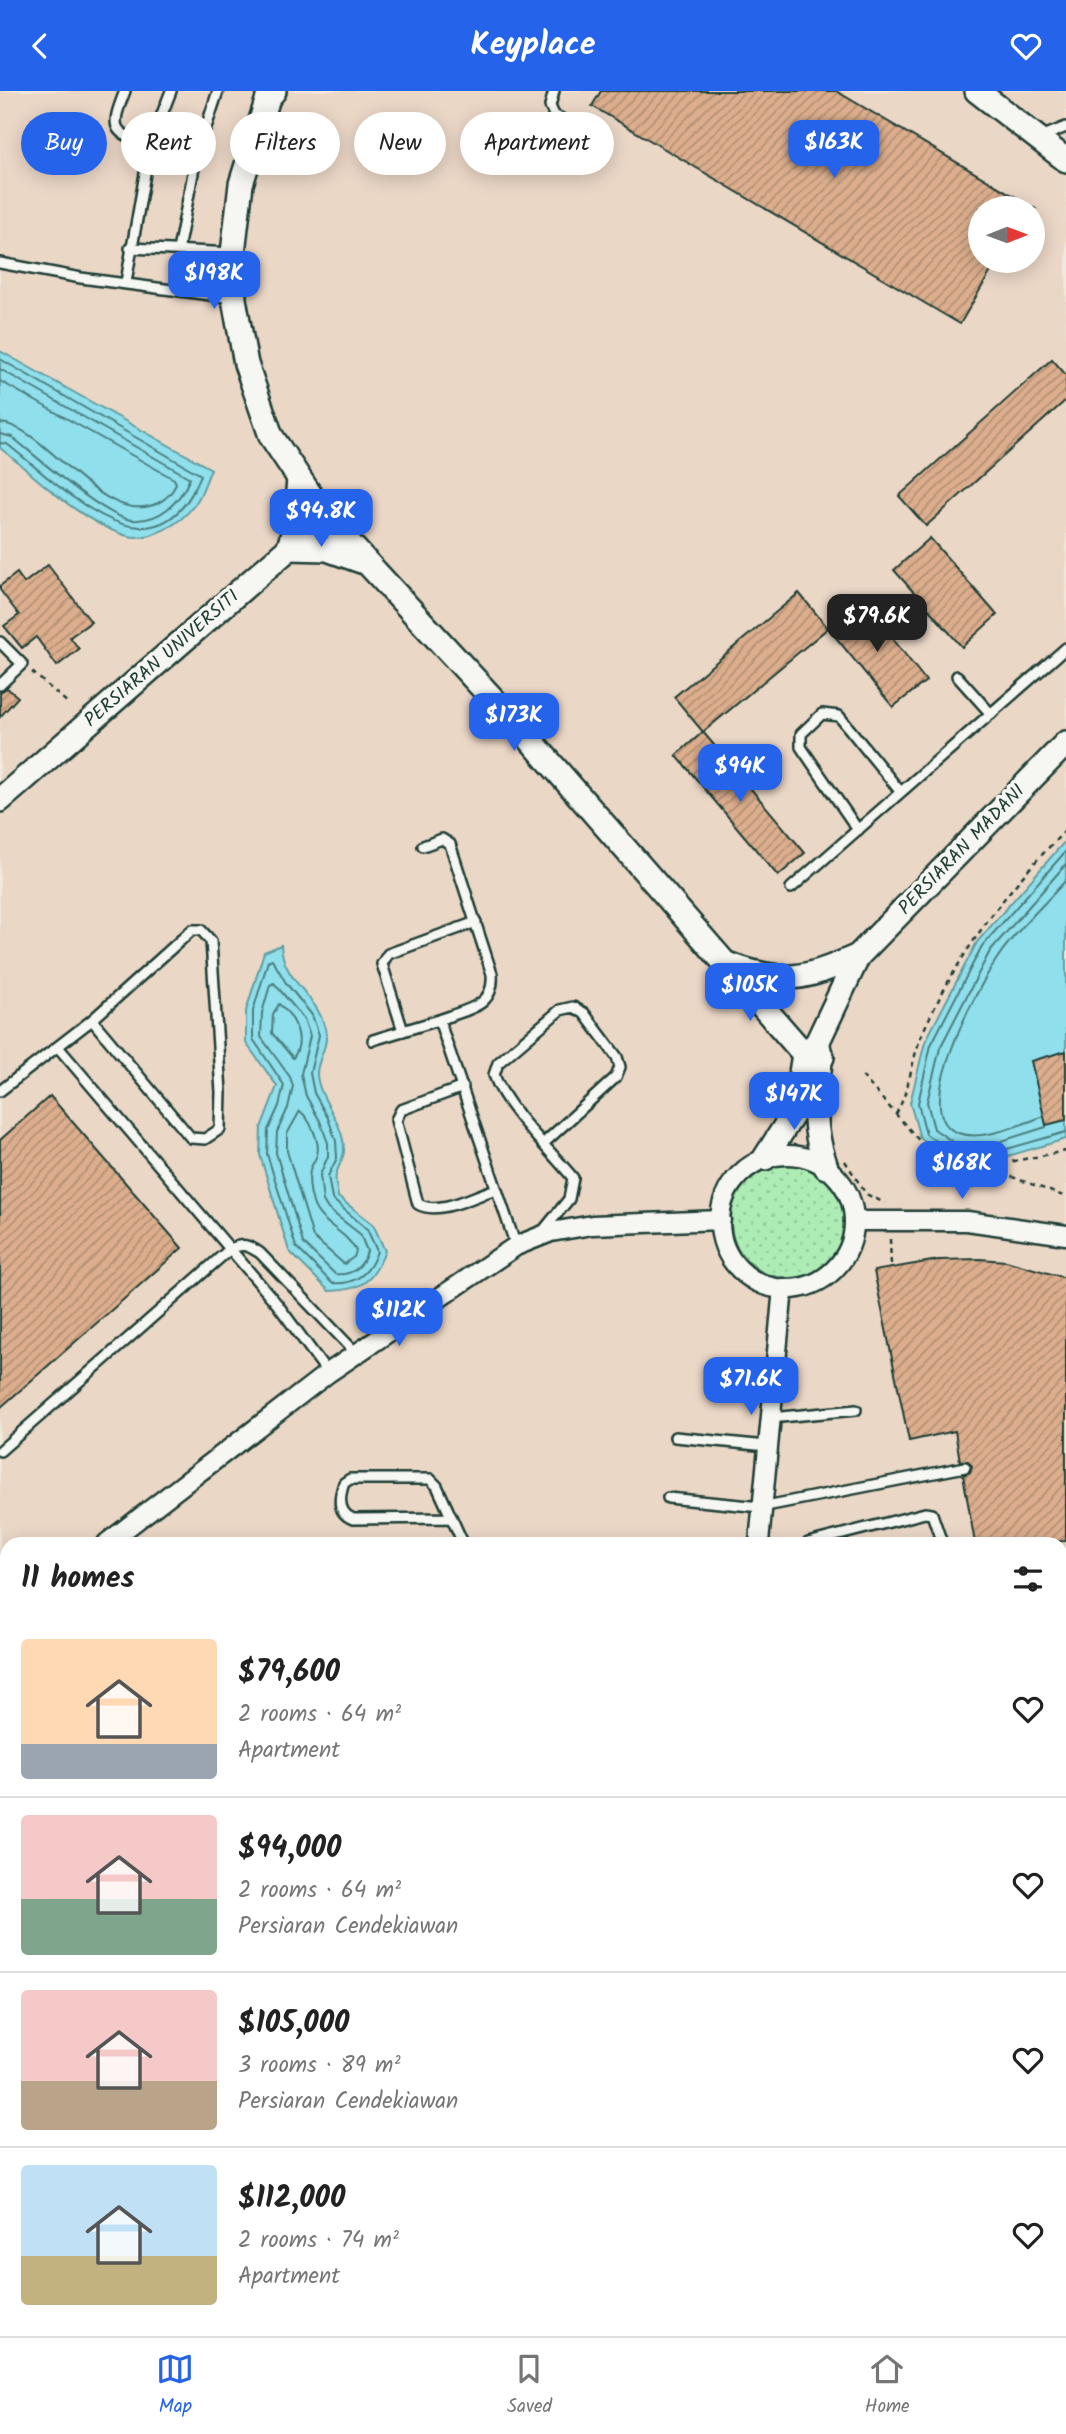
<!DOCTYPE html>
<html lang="en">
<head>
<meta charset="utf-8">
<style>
  :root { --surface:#fff; --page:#f2f2f2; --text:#222; --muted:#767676; --line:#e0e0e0; --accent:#2563eb }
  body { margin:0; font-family:Kalam,sans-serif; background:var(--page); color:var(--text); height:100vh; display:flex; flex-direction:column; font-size:26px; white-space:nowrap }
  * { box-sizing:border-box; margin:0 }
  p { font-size:23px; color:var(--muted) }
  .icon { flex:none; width:38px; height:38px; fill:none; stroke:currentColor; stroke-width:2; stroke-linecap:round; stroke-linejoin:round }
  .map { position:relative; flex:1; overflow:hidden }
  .drawer { position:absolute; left:0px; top:1446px; width:1068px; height:800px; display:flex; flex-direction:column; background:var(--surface); border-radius:21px 21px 0 0; box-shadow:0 4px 18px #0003 }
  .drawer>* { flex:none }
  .hud { position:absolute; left:21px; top:21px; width:700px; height:63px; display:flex; gap:14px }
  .needle { width:46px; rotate:89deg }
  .fabs { position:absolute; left:968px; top:105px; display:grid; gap:14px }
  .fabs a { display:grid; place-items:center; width:77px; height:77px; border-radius:50%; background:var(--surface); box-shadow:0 4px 18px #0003; font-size:35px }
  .price { position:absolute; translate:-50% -60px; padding:0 16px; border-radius:14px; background:var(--accent); color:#fff; font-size:23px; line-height:46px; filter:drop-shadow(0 2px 4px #0008) }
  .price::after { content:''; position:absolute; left:50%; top:42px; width:21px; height:16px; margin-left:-10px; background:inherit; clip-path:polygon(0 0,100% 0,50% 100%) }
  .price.current { background:#222; color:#fff }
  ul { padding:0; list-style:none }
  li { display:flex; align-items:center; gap:21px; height:175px; padding:0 21px }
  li+li { border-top:2px solid var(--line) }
  li span { display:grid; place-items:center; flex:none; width:196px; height:140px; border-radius:7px; color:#555 }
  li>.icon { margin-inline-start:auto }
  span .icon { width:84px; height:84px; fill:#fffc; stroke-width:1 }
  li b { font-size:30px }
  h2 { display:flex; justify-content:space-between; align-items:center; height:84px; padding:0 21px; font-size:30px }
  .pill { padding:0 24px; border-radius:32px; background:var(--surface); box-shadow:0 4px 18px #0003; font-size:24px; line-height:63px }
  .pill.current { background:var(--accent); color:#fff }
  header { display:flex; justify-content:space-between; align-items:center; height:91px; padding:0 21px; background:var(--accent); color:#fff; font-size:32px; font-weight:800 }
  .tab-bar { display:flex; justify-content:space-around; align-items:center; height:98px; border-top:2px solid var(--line); background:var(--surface); font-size:19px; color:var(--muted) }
  .tab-bar a { display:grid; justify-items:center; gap:4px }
  .tab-bar .current { color:var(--accent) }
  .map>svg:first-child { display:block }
  .built { fill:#ebd7c6; fill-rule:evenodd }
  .grass { fill:url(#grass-dots); stroke:#669474; stroke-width:2 }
  .pitch { fill:#adecb4; stroke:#669474; stroke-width:2 }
  .water { fill:#8fdfec; stroke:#629ea2; stroke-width:2 }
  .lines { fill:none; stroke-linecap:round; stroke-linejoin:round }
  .shore { stroke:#4c7e7e; stroke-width:2 }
  .stream { stroke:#629ea2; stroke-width:5 }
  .building { fill:url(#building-hatch); stroke:#1f3d34; stroke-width:2 }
  .service-casing { stroke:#1f3d34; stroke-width:14 }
  .minor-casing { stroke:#1f3d34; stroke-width:23 }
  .tertiary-casing { stroke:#1f3d34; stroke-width:28 }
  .primary-casing { stroke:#1f3d34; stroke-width:33 }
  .path { stroke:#1f3d34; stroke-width:2.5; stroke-dasharray:5 5; stroke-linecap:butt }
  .service { stroke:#f6f6f2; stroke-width:9 }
  .minor { stroke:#f6f6f2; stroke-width:18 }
  .tertiary { stroke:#f6f6f2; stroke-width:23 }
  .primary { stroke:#f6f6f2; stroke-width:28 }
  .labels { text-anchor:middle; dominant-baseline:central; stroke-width:7; stroke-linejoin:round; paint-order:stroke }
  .street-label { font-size:19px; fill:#1f3d34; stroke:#f6f6f2 }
</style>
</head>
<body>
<header><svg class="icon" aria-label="back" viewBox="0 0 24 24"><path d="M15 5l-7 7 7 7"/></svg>Keyplace<svg class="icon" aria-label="heart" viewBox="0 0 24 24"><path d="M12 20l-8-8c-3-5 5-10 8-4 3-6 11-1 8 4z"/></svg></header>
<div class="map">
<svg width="1066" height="2245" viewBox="0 0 1066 2245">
  <defs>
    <pattern id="grass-dots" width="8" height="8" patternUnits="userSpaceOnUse" patternTransform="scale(1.75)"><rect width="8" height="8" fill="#adecb4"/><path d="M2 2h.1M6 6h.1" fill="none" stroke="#94cb9b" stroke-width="1.8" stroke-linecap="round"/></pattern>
    <pattern id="building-hatch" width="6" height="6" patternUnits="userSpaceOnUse" patternTransform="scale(1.75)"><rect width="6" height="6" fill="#dcae8d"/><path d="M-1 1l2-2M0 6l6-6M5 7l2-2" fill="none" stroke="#b28f74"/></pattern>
  </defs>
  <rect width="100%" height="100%" fill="#f1e8de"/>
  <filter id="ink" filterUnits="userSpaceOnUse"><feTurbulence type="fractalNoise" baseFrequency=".0143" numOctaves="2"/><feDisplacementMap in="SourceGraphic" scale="14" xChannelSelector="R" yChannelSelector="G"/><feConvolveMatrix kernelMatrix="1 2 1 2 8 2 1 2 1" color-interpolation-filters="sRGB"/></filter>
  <g filter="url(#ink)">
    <g class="built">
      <path d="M0 0H1066V1501L1061 1503 1060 1452H7V1705H0ZM980 117H1032V170H980Z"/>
      <polygon points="0,1777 7,1777 7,2238 466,2238 467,2245 0,2245"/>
      <polygon points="500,2238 930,2238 931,2245 501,2245"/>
    </g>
    <g class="grass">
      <circle cx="788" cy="1130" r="57"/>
      <polygon points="1066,1616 1066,2245 980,2245 980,2238 1060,2238 1060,1619"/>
    </g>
    <g class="pitch">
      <polygon points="0,1898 7,1898 7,2238 131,2238 125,2245 0,2245"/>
      <polygon points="165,2238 436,2238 436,2245 164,2245"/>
    </g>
    <g class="water">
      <path d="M0 260 211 378C206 389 202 404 195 413 182 432 149 452 124 444 78 429 37 386 0 357Z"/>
      <polygon points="1066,749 1066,1048 991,1070 947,1067 920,1047 910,1012 925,951 977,851"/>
      <path d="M281 854C283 893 322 906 326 943 328 957 316 971 317 984 319 1007 339 1026 343 1049 347 1067 339 1070 336 1084 334 1090 338 1100 338 1106L373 1133 385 1160C373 1191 362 1199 329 1200L289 1160 260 1064 261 1037 277 995 246 952V920L264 861Z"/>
    </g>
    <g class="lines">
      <g class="shore">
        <path d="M0 268 201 384C155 497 65 398 7 353L0 352"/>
        <path d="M0 278 190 387C180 411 160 431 132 429 105 427 36 365 12 346L0 343"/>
        <path d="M0 290 174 388 176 392C173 401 166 408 158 412 103 439 46 334 0 332"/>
        <polyline points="1066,760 982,855 931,954 918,1012 926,1043 950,1060 990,1063 1066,1041"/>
        <path d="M272 868 286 892 312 924 319 944 310 982 314 1002 328 1027 336 1050 337 1067 328 1085 332 1108 367 1138 377 1160C370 1182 355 1194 332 1192L296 1156 267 1063 268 1039 279 1015 284 994 253 948V920L268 870Z"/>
        <path d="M274 892 304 928 310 945 301 983 306 1005 320 1030 328 1052V1065L320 1084 323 1110 328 1118 360 1143 367 1160C363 1176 352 1185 335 1183L303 1152 276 1062 277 1041 288 1017 293 995 290 986 261 946 262 922 270 894Z"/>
        <path d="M279 913C295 926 306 949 293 967L272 942 273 923Z"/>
        <path d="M300 1020C310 1028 321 1052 317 1064 315 1070 311 1074 310 1079 308 1089 310 1102 313 1112 319 1133 347 1140 356 1160L354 1166 344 1173 313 1146 287 1060V1043Z"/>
        <path d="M1042 1026C1018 1034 979 1053 954 1040 911 1017 979 895 998 866 1017 838 1044 814 1066 789"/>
        <polyline points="1046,1036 989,1054 953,1051 934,1038 927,1011 940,957 990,860 1066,773"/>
      </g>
      <polyline class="stream" points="474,2238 474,2245"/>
    </g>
    <g class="building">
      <polygon points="601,0 836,0 1034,117 980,117 980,170 997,170 960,233 592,15"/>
      <polygon points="1052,268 1066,284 1066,309 926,435 899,405"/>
      <polygon points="930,447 997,524 962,556 894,479"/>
      <polygon points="48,474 91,531 70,546 79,558 57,575 36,546 22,557 4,535 19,524 0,499 0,495 17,482 24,492"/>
      <polygon points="799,502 828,537 703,641 674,606"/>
      <polygon points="864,511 926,590 893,616 828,537"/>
      <polygon points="7,597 18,606 0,626 0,601"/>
      <polygon points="703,641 805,762 778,785 676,664"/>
      <polygon points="1066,960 1066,1029 1046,1034 1031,970"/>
      <polygon points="50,1005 182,1157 0,1317 0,1049"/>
      <polygon points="980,1168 1006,1170 1066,1187 1066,1450 975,1452 963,1384 970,1381 972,1375 968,1370 960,1370 955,1340 909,1350 874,1180 938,1169"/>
    </g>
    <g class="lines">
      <g class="service-casing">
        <g id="service">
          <path d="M125 0C110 38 111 41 150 54"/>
          <polyline points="554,0 550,15 554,24 596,47"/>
          <polyline points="1041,46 1066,36"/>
          <polyline points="130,157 233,162"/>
          <polyline points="178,159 196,67 218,0"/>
          <polyline points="0,172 81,187 233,207"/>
          <polyline points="126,191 150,54 171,0"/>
          <polyline points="0,551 22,573 0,594"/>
          <polyline points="957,585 991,623"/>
          <polyline points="858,739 801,656 801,643 822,623 839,625 899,699"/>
          <path d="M423 755 442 748 450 753 492 883C495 917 466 918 439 929L516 1155"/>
          <polyline points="791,797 1066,557"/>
          <polygon points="192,839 201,839 211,850 221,1001 220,1038 205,1048 191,1047 92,929"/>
          <polyline points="403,940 382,873 388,863 476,831"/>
          <polyline points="373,949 439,929"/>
          <polyline points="58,956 277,1213 328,1282"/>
          <path d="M463 996 401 1019 396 1029 418 1113C439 1125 474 1105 496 1098"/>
          <polyline points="0,1000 92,929"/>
          <path d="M543 1140 569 1108 573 1087C549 1058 507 1019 494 984L498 972 560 919 573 916 584 922 617 966 620 976 616 986 544 1052"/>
          <polyline points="770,1327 856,1319"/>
          <polyline points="675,1346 767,1355"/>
          <path d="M0 1360 230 1158C243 1152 248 1154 260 1162L357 1263"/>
          <polyline points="668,1407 761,1416 965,1376"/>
          <path d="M452 1427 353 1428C337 1422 339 1406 344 1392L350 1388H430L437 1395 463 1452"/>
          <polyline points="808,1452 925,1422 932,1423 942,1452"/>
          <polyline points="0,1635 7,1635"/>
          <polyline points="0,1677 7,1677"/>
          <polyline points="0,1818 7,1818"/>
          <polyline points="549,2238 554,2245"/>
          <polyline points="587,2238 592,2245"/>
          <polyline points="907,2238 908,2245"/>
        </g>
      </g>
      <g class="minor-casing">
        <g id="minor">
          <circle cx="787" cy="1131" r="67"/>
          <polyline points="854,1130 967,1130 1066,1144"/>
          <polyline points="107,1452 328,1282 516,1155 551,1141 592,1134 721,1129"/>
          <polyline points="759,1452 783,1197"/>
          <polyline points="1060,1473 1066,1471"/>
          <polyline points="0,1535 7,1529"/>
          <polyline points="944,2238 944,2245"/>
        </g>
      </g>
      <g class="tertiary-casing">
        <g id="tertiary">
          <polyline points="274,0 268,7 241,93 233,162 234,208 246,273 271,345 325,426 527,645 804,963 822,966"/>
          <polyline points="977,0 1066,69"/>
          <polyline points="289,457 327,458 361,470"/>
          <polyline points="289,457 295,435 299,388"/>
          <polyline points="0,709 325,426"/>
          <path d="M730 874C786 894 805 888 858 865"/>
          <path d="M817 952C824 970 817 982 816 1000 814 1028 817 1050 826 1076"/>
          <polyline points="765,1067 795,1020 804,963 817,952 858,865 1066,652"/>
        </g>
      </g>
      <g class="primary-casing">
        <g id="primary">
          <polyline points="1060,1528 1066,1526"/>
          <polyline points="1060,1560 1066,1559"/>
          <polyline points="0,1726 7,1726"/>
          <polyline points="0,1749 7,1750"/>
        </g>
      </g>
      <g class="path">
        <polyline points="32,581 69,613"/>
        <polyline points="862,985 939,1072 1007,1084 1066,1106"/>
        <path d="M896 1023C911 996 911 968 923 941 957 865 1006 798 1066 739"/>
        <polyline points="845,1070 866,1103 885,1112"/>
        <polyline points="973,1078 1066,1060"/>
        <polyline points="890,1148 891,1174"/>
      </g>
      <use href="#service" class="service"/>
      <use href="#minor" class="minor"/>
      <use href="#tertiary" class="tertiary"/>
      <use href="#primary" class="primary"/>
    </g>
  </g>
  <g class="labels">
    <g class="street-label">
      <text transform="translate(162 568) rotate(-41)">PERSIARAN UNIVERSITI</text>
      <text transform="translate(962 759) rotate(-46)">PERSIARAN MADANI</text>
    </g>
  </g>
</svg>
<div class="fabs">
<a><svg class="needle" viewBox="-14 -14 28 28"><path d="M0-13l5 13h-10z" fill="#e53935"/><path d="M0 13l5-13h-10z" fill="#767676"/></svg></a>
</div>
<b class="price" style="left:834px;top:89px">$163K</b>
<b class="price" style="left:214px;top:220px">$198K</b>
<b class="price" style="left:321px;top:458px">$94.8K</b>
<b class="price current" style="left:877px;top:563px">$79.6K</b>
<b class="price" style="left:514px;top:662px">$173K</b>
<b class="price" style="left:740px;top:713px">$94K</b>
<b class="price" style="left:750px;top:932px">$105K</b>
<b class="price" style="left:794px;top:1041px">$147K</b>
<b class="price" style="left:962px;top:1110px">$168K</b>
<b class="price" style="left:399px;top:1257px">$112K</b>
<b class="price" style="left:751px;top:1326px">$71.6K</b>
<div class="hud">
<a class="pill current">Buy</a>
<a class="pill">Rent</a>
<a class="pill">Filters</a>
<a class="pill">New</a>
<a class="pill">Apartment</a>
</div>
<section class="drawer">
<h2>11 homes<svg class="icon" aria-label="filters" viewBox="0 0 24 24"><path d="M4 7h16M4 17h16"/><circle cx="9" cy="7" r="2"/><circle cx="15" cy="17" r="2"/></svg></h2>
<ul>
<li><span style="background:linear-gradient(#ffd9b3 75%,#9aa5b1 0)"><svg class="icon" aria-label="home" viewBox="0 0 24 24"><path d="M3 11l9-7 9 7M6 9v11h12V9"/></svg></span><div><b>$79,600</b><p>2 rooms · 64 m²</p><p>Apartment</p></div><svg class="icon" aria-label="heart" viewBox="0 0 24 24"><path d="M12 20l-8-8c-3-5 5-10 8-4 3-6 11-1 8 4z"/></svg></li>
<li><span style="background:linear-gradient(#f6c9c9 60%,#7fa58c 0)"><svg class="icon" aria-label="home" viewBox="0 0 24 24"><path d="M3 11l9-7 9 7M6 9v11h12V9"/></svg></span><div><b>$94,000</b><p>2 rooms · 64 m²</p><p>Persiaran Cendekiawan</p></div><svg class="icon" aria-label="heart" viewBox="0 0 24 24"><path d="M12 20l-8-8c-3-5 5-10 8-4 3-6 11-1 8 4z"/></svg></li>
<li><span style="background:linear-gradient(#f6c9c9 65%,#b9a48a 0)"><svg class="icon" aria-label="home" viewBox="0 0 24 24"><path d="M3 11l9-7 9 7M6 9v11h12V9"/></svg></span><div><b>$105,000</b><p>3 rooms · 89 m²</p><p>Persiaran Cendekiawan</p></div><svg class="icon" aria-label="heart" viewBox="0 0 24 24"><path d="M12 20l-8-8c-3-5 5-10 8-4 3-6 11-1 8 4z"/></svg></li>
<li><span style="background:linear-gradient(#bfe0f5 65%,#c2b280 0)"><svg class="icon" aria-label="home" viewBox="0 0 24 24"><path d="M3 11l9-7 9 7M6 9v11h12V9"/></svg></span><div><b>$112,000</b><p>2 rooms · 74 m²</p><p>Apartment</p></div><svg class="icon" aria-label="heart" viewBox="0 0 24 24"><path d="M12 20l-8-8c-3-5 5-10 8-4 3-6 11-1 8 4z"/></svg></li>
</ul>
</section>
</div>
<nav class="tab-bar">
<a class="current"><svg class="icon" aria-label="map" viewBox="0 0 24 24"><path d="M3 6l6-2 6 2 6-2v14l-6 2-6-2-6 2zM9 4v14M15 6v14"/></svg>Map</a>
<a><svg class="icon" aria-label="saved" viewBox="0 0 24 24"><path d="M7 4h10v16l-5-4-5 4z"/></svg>Saved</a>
<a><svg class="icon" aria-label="home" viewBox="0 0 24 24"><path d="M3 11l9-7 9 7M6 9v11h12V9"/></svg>Home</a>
</nav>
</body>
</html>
